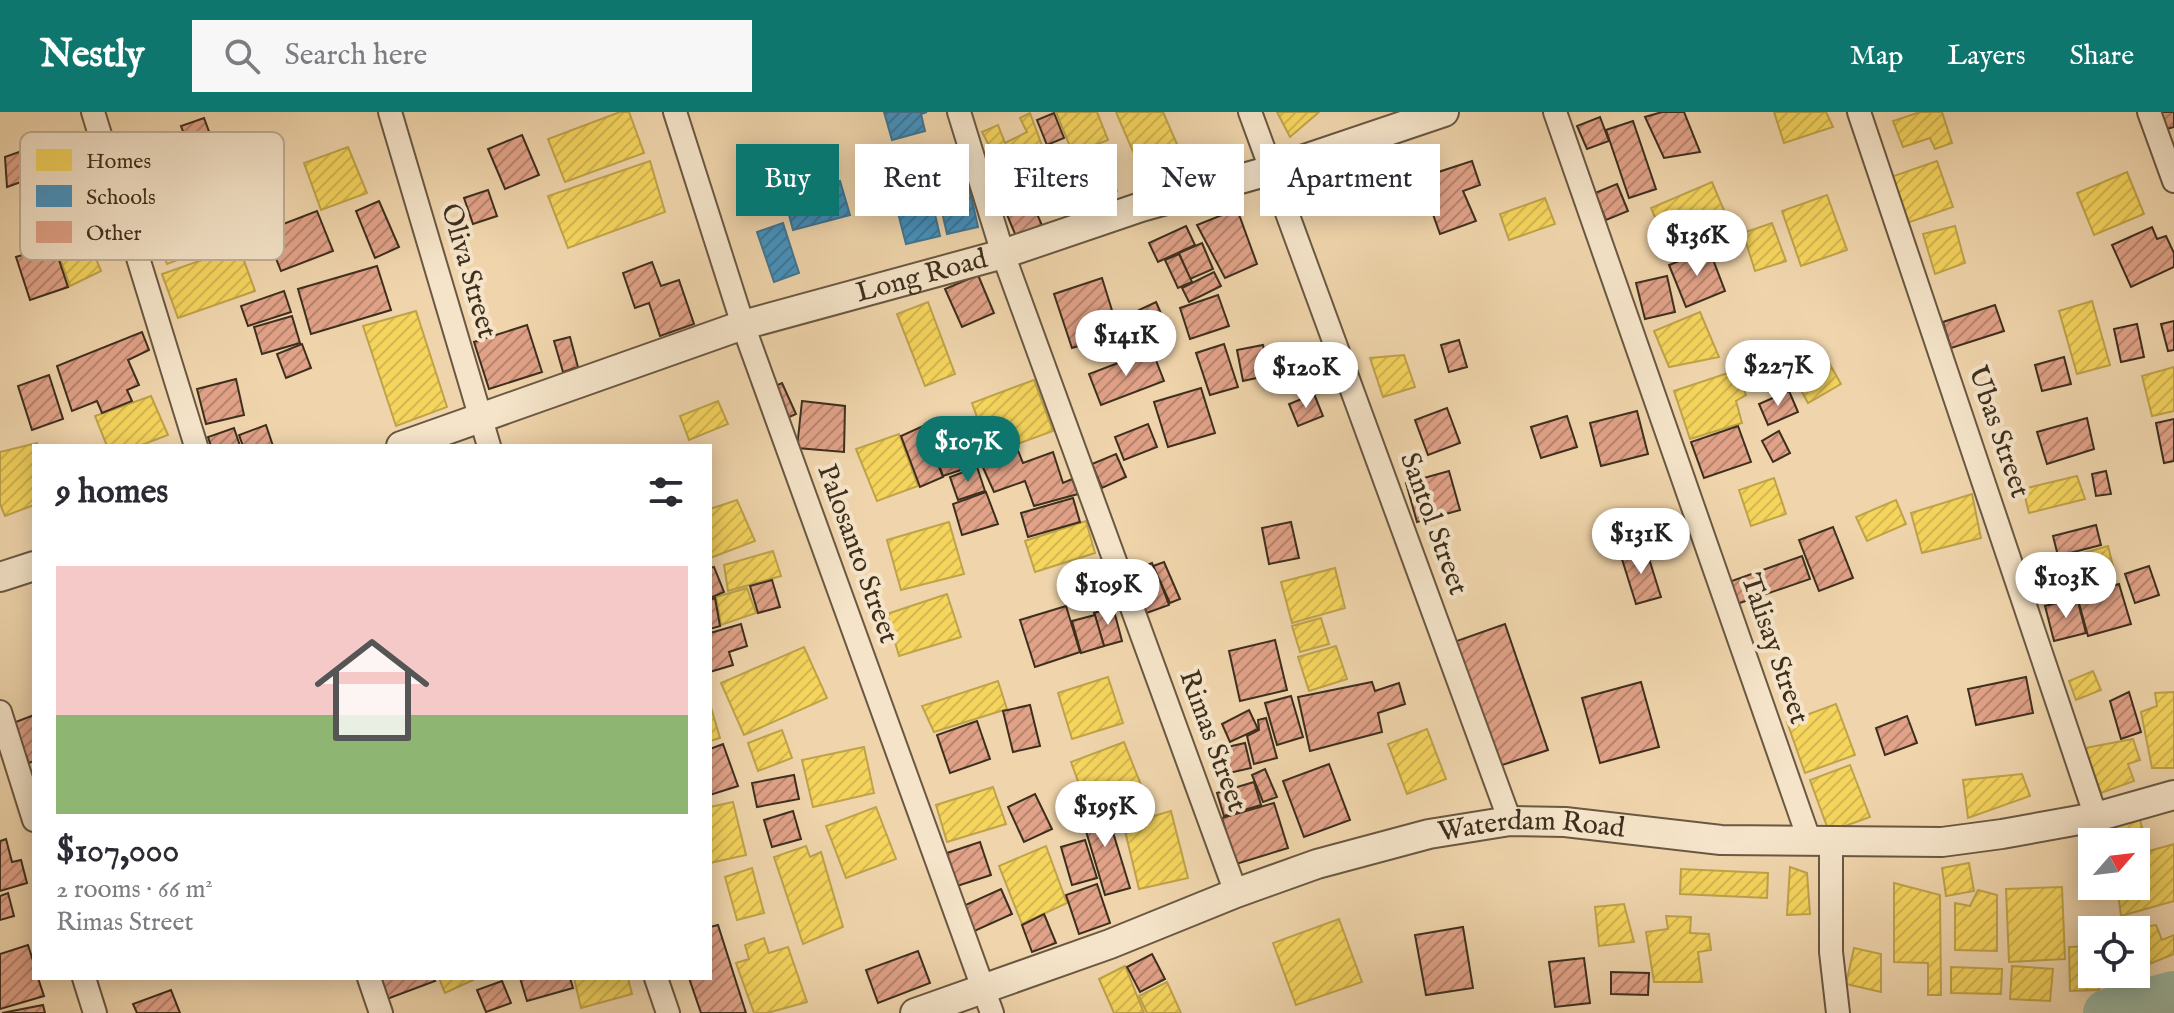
<!DOCTYPE html>
<html lang="en">
<head>
<meta charset="utf-8">
<style>
  :root { --surface:#fff; --page:#f7f7f7; --text:#2b2b33; --muted:#7c7c81; --accent:#0f766e }
  body { margin:0; font-family:"IM FELL English",serif; background:var(--page); color:var(--text); height:100vh; display:flex; flex-direction:column; font-size:30px; white-space:nowrap }
  * { box-sizing:border-box; margin:0 }
  p { font-size:26px; color:var(--muted) }
  .icon { flex:none; width:44px; height:44px; fill:none; stroke:currentColor; stroke-width:2; stroke-linecap:round; stroke-linejoin:round }
  .map { position:relative; flex:1; overflow:hidden }
  .details { position:absolute; left:32px; top:332px; width:680px; height:536px; display:flex; flex-direction:column; background:var(--surface); border-radius:0px; box-shadow:0 4px 20px #0003 }
  .details>* { flex:none }
  .banner { position:absolute; left:736px; top:32px; width:760px; height:72px; display:flex; gap:16px }
  .needle { width:52px; rotate:62deg }
  .controls { position:absolute; left:2078px; top:716px; display:grid; gap:16px }
  .controls a { display:grid; place-items:center; width:72px; height:72px; border-radius:0px; background:var(--surface); box-shadow:0 4px 20px #0003; font-size:40px }
  .price { position:absolute; translate:-50% -68px; padding:0 18px; border-radius:28px; background:#fff; color:#222; font-size:26px; line-height:52px; filter:drop-shadow(0 2px 4px #0008) }
  .price::after { content:''; position:absolute; left:50%; top:48px; width:24px; height:18px; margin-left:-12px; background:inherit; clip-path:polygon(0 0,100% 0,50% 100%) }
  .price.selected { background:var(--accent); color:#fff }
  ul { padding:0; list-style:none }
  li { display:grid; align-content:center; gap:16px; height:424px; padding:0 24px }
  li span { display:grid; place-items:center; height:248px; border-radius:0px; color:#555 }
  li>.icon { margin-inline-start:auto }
  span .icon { width:144px; height:144px; fill:#fffc; stroke-width:1 }
  li b { font-size:34px }
  h2 { display:flex; justify-content:space-between; align-items:center; height:96px; padding:0 24px; font-size:34px }
  .tag { padding:0 28px; border-radius:0px; background:var(--surface); box-shadow:0 4px 20px #0003; font-size:28px; line-height:72px }
  .tag.selected { background:var(--accent); color:#fff }
  header { display:flex; align-items:center; gap:48px; box-sizing:border-box; height:112px; padding:0 40px; background:var(--accent); color:#fff }
  header strong { font-size:38px }
  nav { display:flex; gap:44px; margin-inline-start:auto; font-size:28px }
  .search { width:560px; height:72px; background:var(--page); display:flex; align-items:center; gap:20px; box-sizing:border-box; padding:0 28px; border-radius:0px; color:var(--muted); font-size:30px }
  .map>svg:first-child { display:block }
  .homes { fill:url(#homes-hatch); stroke:#bea349; stroke-width:2 }
  .schools { fill:url(#schools-hatch); stroke:#417592; stroke-width:2 }
  .lines { fill:none; stroke-linecap:round; stroke-linejoin:round }
  .river { stroke:#9bb9a4; stroke-width:48 }
  .building { fill:url(#building-hatch); stroke:#3d2f1e; stroke-width:2 }
  .minor-casing { stroke:#6a5842; stroke-width:26 }
  .tertiary-casing { stroke:#6a5842; stroke-width:32 }
  .minor { stroke:#f5e4c9; stroke-width:22 }
  .tertiary { stroke:#f5e4c9; stroke-width:28 }
  .labels { text-anchor:middle; dominant-baseline:central; stroke-width:8; stroke-linejoin:round; paint-order:stroke }
  .street-label { font-size:28px; fill:#3d2f1e; stroke:#f5e4c9 }
  .key { fill:#f5e4c9; stroke:#beae96; stroke-width:2 }
  .key-label { font-size:22px; fill:#3d2f1e }
</style>
</head>
<body>
<header>
<strong>Nestly</strong>
<div class="search"><svg class="icon" aria-label="search" viewBox="0 0 24 24"><circle cx="10" cy="10" r="6"/><path d="M15 15l6 6"/></svg>Search here</div>
<nav><a>Map</a><a>Layers</a><a>Share</a></nav>
</header>
<div class="map">
<svg width="2174" height="901" viewBox="0 0 2174 901">
  <defs>
    <pattern id="homes-hatch" width="6" height="6" patternUnits="userSpaceOnUse" patternTransform="scale(2)"><rect width="6" height="6" fill="#f6d55c"/><path d="M-1 1l2-2M0 6l6-6M5 7l2-2" fill="none" stroke="#d4b750"/></pattern>
    <pattern id="schools-hatch" width="6" height="6" patternUnits="userSpaceOnUse" patternTransform="scale(2)"><rect width="6" height="6" fill="#4393c3"/><path d="M-1 1l2-2M0 6l6-6M5 7l2-2" fill="none" stroke="#39789e"/></pattern>
    <pattern id="building-hatch" width="6" height="6" patternUnits="userSpaceOnUse" patternTransform="scale(2)"><rect width="6" height="6" fill="#e2a288"/><path d="M-1 1l2-2M0 6l6-6M5 7l2-2" fill="none" stroke="#b8846f"/></pattern>
  </defs>
  <rect width="100%" height="100%" fill="#f0d5ac"/>
  <filter id="stains"><feTurbulence type="fractalNoise" baseFrequency=".0025" numOctaves="4"/><feColorMatrix values="0 0 0 0 .2 0 0 0 0 .09 0 0 0 0 .02 0 0 0 .5 -.17"/></filter>
  <radialGradient id="worn" r=".72"><stop offset=".6" stop-color="#630" stop-opacity="0"/><stop offset="1" stop-color="#630" stop-opacity=".3"/></radialGradient>
  <g class="homes">
    <polygon points="620,0 629,0 644,41 565,70 548,27"/>
    <polygon points="1056,0 1097,0 1108,28 1073,42"/>
    <polygon points="1116,0 1163,0 1183,46 1143,63"/>
    <polygon points="1277,0 1319,0 1290,25"/>
    <polygon points="1774,0 1826,0 1833,15 1784,31"/>
    <polygon points="1920,0 1942,0 1952,31 1935,37 1930,26 1903,35 1893,9"/>
    <polygon points="1030,1 1045,42 1002,58 982,20 998,13 1005,31 1027,20 1020,6"/>
    <polygon points="1100,34 1117,79 1072,97 1054,52"/>
    <polygon points="348,35 367,81 321,98 304,51"/>
    <polygon points="650,49 665,100 568,136 548,84"/>
    <polygon points="1937,49 1953,95 1904,112 1888,66"/>
    <polygon points="2127,60 2144,102 2094,123 2077,81"/>
    <polygon points="246,65 265,115 167,152 148,101"/>
    <polygon points="1712,70 1731,115 1670,140 1651,96"/>
    <polygon points="1827,83 1847,138 1801,154 1782,99"/>
    <polygon points="1545,86 1555,112 1509,128 1500,102"/>
    <polygon points="1772,111 1786,149 1755,159 1743,121"/>
    <polygon points="1955,114 1965,151 1935,162 1923,122"/>
    <polygon points="88,127 101,159 70,174 57,138"/>
    <polygon points="239,135 255,179 178,206 162,162"/>
    <polygon points="2092,189 2110,253 2077,262 2059,199"/>
    <polygon points="928,190 955,262 925,274 897,202"/>
    <polygon points="416,199 447,295 396,314 363,214"/>
    <polygon points="1700,200 1719,245 1669,255 1654,219"/>
    <polygon points="1820,235 1841,272 1808,291 1784,247"/>
    <polygon points="1404,243 1415,275 1383,285 1370,246"/>
    <polygon points="2174,255 2174,299 2152,304 2142,264"/>
    <polygon points="1737,258 1746,283 1736,289 1742,311 1690,327 1674,279"/>
    <polygon points="1034,268 1053,319 990,342 972,291"/>
    <polygon points="151,284 168,323 139,334 107,334 95,304"/>
    <polygon points="718,289 728,312 689,328 680,304"/>
    <polygon points="899,322 918,374 877,389 856,337"/>
    <polygon points="37,331 38,334 34,334 34,393 5,404 0,392 0,340"/>
    <polygon points="2077,364 2085,387 2029,401 2023,377"/>
    <polygon points="1774,366 1786,402 1751,414 1739,378"/>
    <polygon points="1972,382 1981,426 1922,441 1911,401"/>
    <polygon points="737,388 755,429 710,446 710,397"/>
    <polygon points="1896,388 1906,412 1867,429 1856,405"/>
    <polygon points="1086,409 1095,441 1035,460 1025,429"/>
    <polygon points="949,410 964,462 901,478 887,428"/>
    <polygon points="2108,434 2115,462 2056,481 2048,451"/>
    <polygon points="773,439 781,464 728,479 724,453"/>
    <polygon points="1335,456 1345,496 1292,511 1281,470"/>
    <polygon points="747,476 756,501 721,513 716,485"/>
    <polygon points="947,482 961,525 899,544 887,502"/>
    <polygon points="1321,506 1329,532 1300,540 1292,514"/>
    <polygon points="1336,534 1347,567 1309,579 1298,545"/>
    <polygon points="804,535 827,586 744,623 721,571"/>
    <polygon points="2093,559 2101,578 2076,588 2069,569"/>
    <polygon points="1108,565 1123,611 1072,627 1058,581"/>
    <polygon points="998,569 1007,597 934,620 922,594"/>
    <polygon points="2174,580 2174,656 2152,656 2141,600 2157,594 2155,581"/>
    <polygon points="710,592 720,626 710,629"/>
    <polygon points="1836,592 1855,643 1805,661 1787,610"/>
    <polygon points="1427,617 1446,667 1407,682 1388,632"/>
    <polygon points="782,618 792,646 758,659 748,631"/>
    <polygon points="2133,627 2140,648 2128,652 2134,669 2101,681 2085,636"/>
    <polygon points="1124,630 1141,673 1087,694 1071,650"/>
    <polygon points="864,635 874,681 813,695 802,648"/>
    <polygon points="1850,653 1870,705 1829,720 1810,668"/>
    <polygon points="2022,662 2030,684 1968,706 1963,668"/>
    <polygon points="993,675 1006,712 947,730 936,693"/>
    <polygon points="1138,680 1143,691 1148,689 1150,705 1171,699 1188,766 1139,777 1117,686"/>
    <polygon points="733,690 746,743 710,751 710,695"/>
    <polygon points="876,695 896,747 846,766 826,714"/>
    <polygon points="2137,698 2149,739 2174,732 2174,789 2121,804 2117,774 2136,774 2136,730 2111,730 2108,707"/>
    <polygon points="806,734 810,745 821,740 843,815 803,832 774,745"/>
    <polygon points="1046,734 1067,791 1022,812 999,754"/>
    <polygon points="1969,751 1974,779 1946,784 1942,756"/>
    <polygon points="1790,755 1807,761 1810,802 1787,803"/>
    <polygon points="752,756 764,801 737,808 725,765"/>
    <polygon points="1681,757 1768,761 1767,786 1680,782"/>
    <polygon points="1894,771 1940,783 1941,883 1928,883 1928,851 1894,850"/>
    <polygon points="2062,775 2065,847 2009,850 2006,777"/>
    <polygon points="1978,778 1997,783 1997,839 1955,838 1955,791 1970,794"/>
    <polygon points="1624,792 1634,830 1599,834 1595,795"/>
    <polygon points="1666,804 1691,805 1690,821 1709,822 1711,838 1698,840 1702,870 1654,870 1646,820 1668,817"/>
    <polygon points="1339,807 1362,870 1296,893 1273,831"/>
    <polygon points="2156,813 2162,828 2174,823 2174,842 2137,857 2136,818 2124,818"/>
    <polygon points="764,826 769,841 788,835 807,890 767,901 754,901 736,851 749,847 745,833"/>
    <polygon points="2092,834 2092,862 2099,862 2099,878 2070,879 2069,835"/>
    <polygon points="1854,836 1881,842 1881,880 1846,872"/>
    <polygon points="1125,854 1144,901 1114,901 1099,867"/>
    <polygon points="2012,854 2053,857 2050,889 2010,887"/>
    <polygon points="1951,855 2002,857 2001,882 1951,881"/>
    <polygon points="439,866 473,866 473,868 445,881"/>
    <polygon points="574,866 628,866 632,882 581,896"/>
    <polygon points="1167,870 1181,901 1147,901 1139,884"/>
  </g>
  <g class="schools">
    <polygon points="884,0 927,0 921,2 925,19 892,28"/>
    <polygon points="919,33 940,124 906,132 883,43"/>
    <polygon points="964,52 978,115 947,122 933,59"/>
    <polygon points="840,69 850,103 793,118 784,84"/>
    <polygon points="783,111 799,161 774,170 757,120"/>
  </g>
  <g class="lines">
    <polyline class="river" points="2107,901 2174,883"/>
  </g>
  <g class="building">
    <polygon points="1662,0 1684,0 1700,40 1664,46 1645,5"/>
    <polygon points="2155,0 2174,0 2174,15 2160,19"/>
    <polygon points="1054,1 1064,26 1047,33 1037,8"/>
    <polygon points="1600,5 1609,29 1587,37 1577,14"/>
    <polygon points="204,6 221,52 198,60 181,14"/>
    <polygon points="1633,9 1656,77 1629,86 1606,18"/>
    <polygon points="522,23 539,63 505,77 488,37"/>
    <polygon points="33,35 37,64 7,75 5,45"/>
    <polygon points="1472,49 1480,73 1463,79 1476,109 1440,122 1420,66"/>
    <polygon points="1053,54 1064,86 1036,96 1023,66"/>
    <polygon points="1617,72 1628,99 1606,108 1595,81"/>
    <polygon points="488,78 497,104 473,112 464,86"/>
    <polygon points="1031,88 1044,118 1018,129 1005,98"/>
    <polygon points="379,89 399,135 375,146 356,99"/>
    <polygon points="1237,97 1257,152 1225,166 1197,113"/>
    <polygon points="317,99 333,139 281,159 265,119"/>
    <polygon points="1186,114 1195,133 1158,150 1149,131"/>
    <polygon points="2152,115 2157,127 2166,124 2174,141 2174,155 2131,175 2112,133"/>
    <polygon points="1202,131 1213,157 1190,167 1179,141"/>
    <polygon points="54,133 68,175 30,188 16,145"/>
    <polygon points="1709,137 1725,179 1686,195 1669,153"/>
    <polygon points="1179,142 1192,170 1178,176 1165,148"/>
    <polygon points="652,150 661,174 679,168 694,212 660,224 649,191 635,196 623,161"/>
    <polygon points="377,154 391,198 311,222 298,177"/>
    <polygon points="1214,160 1221,174 1189,190 1182,176"/>
    <polygon points="978,163 994,201 962,215 945,177"/>
    <polygon points="1667,164 1675,200 1645,207 1636,171"/>
    <polygon points="1102,166 1119,221 1072,236 1054,182"/>
    <polygon points="284,179 291,200 248,214 241,194"/>
    <polygon points="1218,183 1229,214 1190,227 1180,196"/>
    <polygon points="1156,190 1170,222 1149,229 1139,198"/>
    <polygon points="1995,193 2004,219 1951,236 1943,210"/>
    <polygon points="1139,200 1148,231 1132,235 1123,205"/>
    <polygon points="292,204 300,231 262,242 254,215"/>
    <polygon points="2174,209 2174,238 2168,239 2161,212"/>
    <polygon points="2137,212 2144,245 2121,250 2114,217"/>
    <polygon points="527,213 542,260 489,277 474,230"/>
    <polygon points="142,220 149,238 128,248 139,273 127,278 132,289 102,301 97,289 72,299 57,254"/>
    <polygon points="570,225 578,255 563,260 554,229"/>
    <polygon points="1459,228 1467,255 1449,260 1441,233"/>
    <polygon points="302,232 311,256 286,266 277,242"/>
    <polygon points="1224,232 1238,275 1210,283 1196,241"/>
    <polygon points="1263,233 1270,263 1243,269 1237,238"/>
    <polygon points="1152,238 1164,269 1101,293 1089,262"/>
    <polygon points="2064,245 2071,272 2042,279 2035,253"/>
    <polygon points="49,263 63,307 32,318 18,274"/>
    <polygon points="236,267 244,303 206,312 197,277"/>
    <polygon points="782,271 796,302 785,307 771,276"/>
    <polygon points="1201,276 1215,321 1168,335 1154,290"/>
    <polygon points="1789,279 1798,300 1768,313 1759,292"/>
    <polygon points="1314,282 1323,304 1298,314 1289,292"/>
    <polygon points="802,289 845,294 844,340 797,336"/>
    <polygon points="1447,296 1460,331 1428,343 1415,308"/>
    <polygon points="1637,299 1648,342 1601,354 1590,311"/>
    <polygon points="1567,304 1577,335 1541,346 1531,315"/>
    <polygon points="2087,306 2094,337 2047,352 2037,320"/>
    <polygon points="2174,307 2174,349 2164,351 2156,311"/>
    <polygon points="947,312 964,357 943,364 927,319"/>
    <polygon points="1148,312 1157,335 1124,348 1115,325"/>
    <polygon points="266,313 273,334 243,334 239,323"/>
    <polygon points="923,314 943,365 920,375 901,324"/>
    <polygon points="1738,314 1751,350 1704,366 1691,330"/>
    <polygon points="234,316 240,334 211,334 208,325"/>
    <polygon points="1779,319 1790,341 1773,350 1762,329"/>
    <polygon points="1017,336 1023,351 1053,340 1063,371 1072,367 1078,382 1034,394 1025,369 994,380 981,351"/>
    <polygon points="1116,342 1126,365 1102,376 1092,352"/>
    <polygon points="977,355 985,379 958,388 950,365"/>
    <polygon points="1449,359 1460,398 1417,410 1406,371"/>
    <polygon points="2106,359 2111,382 2096,384 2092,362"/>
    <polygon points="986,380 998,412 962,423 953,392"/>
    <polygon points="1073,386 1080,410 1028,425 1021,401"/>
    <polygon points="1291,410 1299,446 1269,452 1262,416"/>
    <polygon points="2096,413 2101,433 2058,444 2053,424"/>
    <polygon points="1833,415 1853,466 1819,479 1799,428"/>
    <polygon points="1646,437 1661,485 1636,492 1621,444"/>
    <polygon points="1802,444 1810,467 1734,493 1726,471"/>
    <polygon points="1164,450 1180,487 1170,491 1153,454"/>
    <polygon points="1152,451 1158,467 1136,476 1129,460"/>
    <polygon points="2149,454 2159,483 2135,491 2125,462"/>
    <polygon points="714,455 724,480 710,486 710,456"/>
    <polygon points="772,468 780,495 758,501 750,474"/>
    <polygon points="1160,469 1169,493 1141,503 1132,479"/>
    <polygon points="2119,472 2131,512 2088,524 2077,484"/>
    <polygon points="715,486 720,514 710,517 710,488"/>
    <polygon points="2077,486 2086,521 2054,529 2045,494"/>
    <polygon points="1066,494 1080,540 1035,555 1020,508"/>
    <polygon points="1113,495 1122,529 1104,534 1094,501"/>
    <polygon points="1095,503 1104,534 1081,541 1072,509"/>
    <polygon points="741,512 747,534 729,540 733,553 710,560 710,521"/>
    <polygon points="1505,512 1548,638 1493,656 1451,531"/>
    <polygon points="1275,528 1287,578 1240,589 1229,539"/>
    <polygon points="2026,565 2033,601 1976,613 1968,577"/>
    <polygon points="1372,570 1375,579 1399,571 1405,592 1378,601 1382,620 1310,639 1298,585"/>
    <polygon points="1641,570 1659,635 1600,651 1582,586"/>
    <polygon points="2129,580 2141,620 2121,627 2110,589"/>
    <polygon points="1291,584 1303,625 1277,633 1265,591"/>
    <polygon points="1030,593 1040,634 1013,640 1003,599"/>
    <polygon points="1249,598 1258,617 1230,630 1222,612"/>
    <polygon points="34,603 34,649 29,651 13,611"/>
    <polygon points="1907,604 1917,631 1885,643 1876,616"/>
    <polygon points="1266,606 1277,646 1254,652 1247,624 1259,618 1258,608"/>
    <polygon points="977,609 990,647 950,661 937,623"/>
    <polygon points="1245,631 1251,656 1220,663 1214,638"/>
    <polygon points="723,632 738,674 710,683 710,637"/>
    <polygon points="1329,652 1350,708 1304,725 1283,669"/>
    <polygon points="1265,657 1277,685 1263,690 1252,663"/>
    <polygon points="794,663 799,687 757,695 752,671"/>
    <polygon points="1254,670 1261,693 1224,704 1217,681"/>
    <polygon points="1035,682 1052,717 1024,730 1008,695"/>
    <polygon points="1104,691 1130,776 1105,783 1080,699"/>
    <polygon points="1274,691 1288,736 1236,752 1222,706"/>
    <polygon points="793,699 801,727 772,735 764,708"/>
    <polygon points="6,727 12,750 21,748 27,771 0,779 0,729"/>
    <polygon points="1085,728 1097,766 1072,773 1061,735"/>
    <polygon points="980,730 991,763 957,774 947,741"/>
    <polygon points="1097,772 1110,811 1079,822 1066,783"/>
    <polygon points="1001,777 1012,802 970,821 959,796"/>
    <polygon points="8,781 14,804 0,808 0,784"/>
    <polygon points="1044,802 1056,831 1032,840 1022,813"/>
    <polygon points="718,813 746,901 701,901 689,866 710,866 710,815"/>
    <polygon points="1463,815 1473,876 1426,883 1415,823"/>
    <polygon points="28,833 34,852 34,866 38,866 44,884 0,897 0,842"/>
    <polygon points="918,839 930,871 878,891 866,858"/>
    <polygon points="1152,842 1165,867 1140,880 1127,855"/>
    <polygon points="1584,846 1590,891 1555,895 1549,850"/>
    <polygon points="1611,860 1649,861 1648,883 1611,882"/>
    <polygon points="379,866 433,866 435,869 387,887"/>
    <polygon points="520,866 570,866 573,876 527,889"/>
    <polygon points="502,869 511,891 486,900 477,878"/>
    <polygon points="171,878 180,901 137,901 133,892"/>
    <polygon points="43,893 45,901 2,901"/>
  </g>
  <g class="lines">
    <g class="minor-casing">
      <g id="minor">
        <polyline points="93,0 196,334"/>
        <polyline points="390,0 489,334"/>
        <polyline points="675,0 743,213 992,901"/>
        <polyline points="959,0 1003,142 1236,781"/>
        <polyline points="1250,0 1510,709"/>
        <polyline points="1555,0 1810,730"/>
        <polyline points="1859,0 2096,705"/>
        <polyline points="2149,0 2174,69"/>
        <polyline points="0,600 34,708"/>
        <polyline points="1831,730 1831,840 1838,901"/>
        <polyline points="84,866 95,901"/>
        <polyline points="369,866 381,901"/>
        <polyline points="656,866 668,901"/>
      </g>
    </g>
    <g class="tertiary-casing">
      <g id="tertiary">
        <path id="s1" d="M401 334 743 213 1003 142 1141 95 1272 58 1444 0"/>
        <polyline points="0,465 34,454"/>
        <path id="s2" d="M915 901 1110 832 1236 781 1317 752 1429 722 1510 709 1565 710 1721 728 1942 730 2002 722 2096 705 2174 683"/>
      </g>
    </g>
    <use href="#minor" class="minor"/>
    <use href="#tertiary" class="tertiary"/>
  </g>
  <g class="labels">
    <g class="street-label">
      <text transform="translate(468 159) rotate(74)">Oliva Street</text>
      <text stroke="none"><textPath href="#s1" startOffset="548">Long Road</textPath></text>
      <text transform="translate(1998 320) rotate(71)">Ubas Street</text>
      <text transform="translate(1433 412) rotate(70)">Santol Street</text>
      <text transform="translate(857 442) rotate(70)">Palosanto Street</text>
      <text transform="translate(1774 537) rotate(71)">Talisay Street</text>
      <text transform="translate(1212 629) rotate(70)">Rimas Street</text>
      <text stroke="none"><textPath href="#s2" startOffset="648">Waterdam Road</textPath></text>
    </g>
  </g>
  <rect x="20" y="20" width="264" height="128" rx="12" class="key"/>
  <rect x="36" y="37" width="36" height="22" fill="#f6d55c"/>
  <rect x="36" y="73" width="36" height="22" fill="#4393c3"/>
  <rect x="36" y="109" width="36" height="22" fill="#e2a288"/>
  <g class="key-label">
    <text x="86" y="56">Homes</text>
    <text x="86" y="92">Schools</text>
    <text x="86" y="128">Other</text>
  </g>
  <rect width="100%" height="100%" filter="url(#stains)"/>
  <rect width="100%" height="100%" fill="url(#worn)"/>
</svg>
<div class="controls">
<a><svg class="needle" viewBox="-14 -14 28 28"><path d="M0-13l5 13h-10z" fill="#e53935"/><path d="M0 13l5-13h-10z" fill="#7c7c81"/></svg></a>
<a><svg class="icon" aria-label="locate" viewBox="0 0 24 24"><circle cx="12" cy="12" r="6"/><path d="M12 2v4M12 18v4M2 12h4M18 12h4"/></svg></a>
</div>
<b class="price" style="left:1697px;top:166px">$136K</b>
<b class="price" style="left:1126px;top:266px">$141K</b>
<b class="price" style="left:1778px;top:296px">$227K</b>
<b class="price" style="left:1306px;top:298px">$120K</b>
<b class="price selected" style="left:968px;top:372px">$107K</b>
<b class="price" style="left:1641px;top:464px">$131K</b>
<b class="price" style="left:2066px;top:508px">$103K</b>
<b class="price" style="left:1108px;top:515px">$109K</b>
<b class="price" style="left:1105px;top:737px">$195K</b>
<div class="banner">
<a class="tag selected">Buy</a>
<a class="tag">Rent</a>
<a class="tag">Filters</a>
<a class="tag">New</a>
<a class="tag">Apartment</a>
</div>
<section class="details">
<h2>9 homes<svg class="icon" aria-label="filters" viewBox="0 0 24 24"><path d="M4 7h16M4 17h16"/><circle cx="9" cy="7" r="2"/><circle cx="15" cy="17" r="2"/></svg></h2>
<ul>
<li><span style="background:linear-gradient(#f6c9c9 60%,#8fb573 0)"><svg class="icon" aria-label="home" viewBox="0 0 24 24"><path d="M3 11l9-7 9 7M6 9v11h12V9"/></svg></span><div><b>$107,000</b><p>2 rooms · 66 m²</p><p>Rimas Street</p></div></li>
</ul>
</section>
</div>
</body>
</html>
